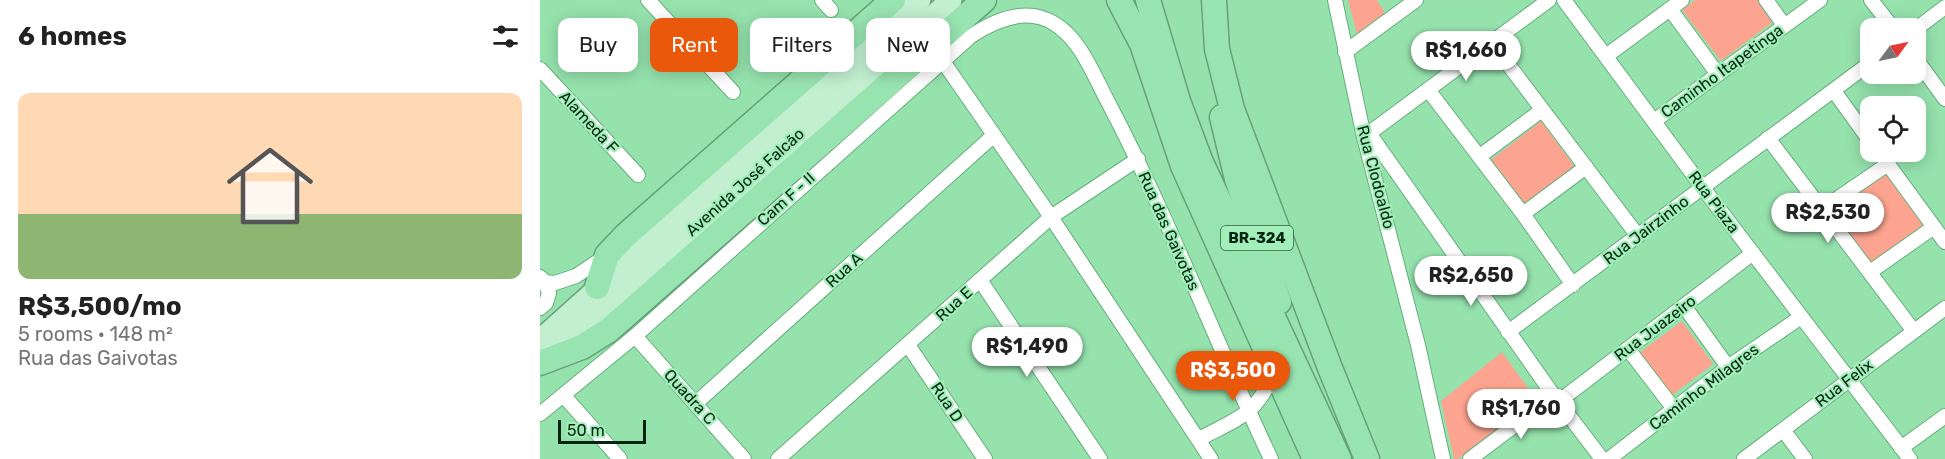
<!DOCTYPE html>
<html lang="en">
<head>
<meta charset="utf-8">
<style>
  :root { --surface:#fff; --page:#f6f6f6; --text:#222; --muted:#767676; --accent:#ea580c }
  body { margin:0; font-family:Rubik,sans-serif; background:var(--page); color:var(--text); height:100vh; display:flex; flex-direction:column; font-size:22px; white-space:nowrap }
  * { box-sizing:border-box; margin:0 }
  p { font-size:20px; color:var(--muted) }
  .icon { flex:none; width:33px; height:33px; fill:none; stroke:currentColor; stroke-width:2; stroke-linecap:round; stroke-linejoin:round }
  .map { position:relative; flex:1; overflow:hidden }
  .side { display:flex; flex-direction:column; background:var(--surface); width:540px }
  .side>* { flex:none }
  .banner { position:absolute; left:18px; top:18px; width:570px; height:54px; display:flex; gap:12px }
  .needle { width:39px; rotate:57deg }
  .tools { position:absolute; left:1320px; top:18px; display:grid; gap:12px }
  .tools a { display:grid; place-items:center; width:66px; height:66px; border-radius:12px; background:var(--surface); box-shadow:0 3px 15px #0003; font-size:30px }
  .scale { position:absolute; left:18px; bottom:15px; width:88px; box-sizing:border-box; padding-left:6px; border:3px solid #052512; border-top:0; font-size:16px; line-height:21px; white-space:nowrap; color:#052512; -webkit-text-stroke:4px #a2efba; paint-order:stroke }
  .price { position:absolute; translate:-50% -51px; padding:0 14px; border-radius:21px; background:#fff; color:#222; font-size:20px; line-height:39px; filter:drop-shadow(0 2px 3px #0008) }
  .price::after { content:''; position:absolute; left:50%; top:36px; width:18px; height:14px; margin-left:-9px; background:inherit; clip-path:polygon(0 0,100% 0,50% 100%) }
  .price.selected { background:var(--accent); color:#fff }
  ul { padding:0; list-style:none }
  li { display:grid; align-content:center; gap:12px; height:318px; padding:0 18px }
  li span { display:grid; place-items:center; height:186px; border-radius:12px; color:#555 }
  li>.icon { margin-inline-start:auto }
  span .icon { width:108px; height:108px; fill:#fffc; stroke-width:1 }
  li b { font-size:26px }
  h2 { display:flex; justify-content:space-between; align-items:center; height:72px; padding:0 18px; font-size:26px }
  .pill { padding:0 21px; border-radius:12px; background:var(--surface); box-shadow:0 3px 15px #0003; font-size:21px; line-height:54px }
  .pill.selected { background:var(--accent); color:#fff }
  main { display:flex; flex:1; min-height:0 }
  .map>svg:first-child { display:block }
  .green { fill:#fca48f }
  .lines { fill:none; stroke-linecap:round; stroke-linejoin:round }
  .street-casing { stroke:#64af7d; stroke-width:16 }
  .primary-casing { stroke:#65a179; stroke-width:24 }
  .highway-casing { stroke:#65a179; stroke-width:27 }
  .street { stroke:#fff; stroke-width:14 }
  .primary { stroke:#c1efd0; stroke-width:21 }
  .highway { stroke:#98e4b0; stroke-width:24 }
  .labels { text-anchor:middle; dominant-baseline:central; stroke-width:4.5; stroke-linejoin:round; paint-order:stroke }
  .shield { fill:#a2efba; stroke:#346244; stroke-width:1.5 }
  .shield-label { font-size:15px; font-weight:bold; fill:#052512 }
  .street-label { font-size:16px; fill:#052512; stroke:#a2efba }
</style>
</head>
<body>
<main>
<section class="side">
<h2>6 homes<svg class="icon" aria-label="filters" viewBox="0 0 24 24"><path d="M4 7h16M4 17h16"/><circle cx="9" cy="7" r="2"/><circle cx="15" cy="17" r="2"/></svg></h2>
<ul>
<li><span style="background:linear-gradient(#ffd9b3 65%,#8fb573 0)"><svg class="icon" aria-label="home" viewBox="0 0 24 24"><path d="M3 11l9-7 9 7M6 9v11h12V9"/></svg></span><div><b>R$3,500/mo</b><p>5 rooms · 148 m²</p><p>Rua das Gaivotas</p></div></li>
</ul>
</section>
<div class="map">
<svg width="1405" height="459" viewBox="0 0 1405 459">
  <rect width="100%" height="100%" fill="#95e2ad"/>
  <g class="green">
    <polygon points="808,0 837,0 847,16 818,38"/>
    <polygon points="1155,0 1219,0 1234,21 1181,61 1142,10"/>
    <polygon points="1001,121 1035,167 981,208 947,163"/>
    <polygon points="1346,173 1384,224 1331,264 1292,214"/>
    <polygon points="1142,321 1173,364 1131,396 1099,353"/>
    <polygon points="962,352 996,399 918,459 914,459 901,401"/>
  </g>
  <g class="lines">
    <g class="street-casing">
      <g id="street">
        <polyline points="108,0 193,92"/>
        <polyline points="282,0 291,10"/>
        <polyline points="795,0 824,137 878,345 903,459"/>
        <polyline points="1024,0 1163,188 1370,459"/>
        <polyline points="1226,0 1244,25"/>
        <polyline points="1331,0 1353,28"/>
        <polyline points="1130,9 1177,73"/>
        <polyline points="1376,29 1405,7"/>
        <polyline points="952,43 1098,236"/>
        <polyline points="805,52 876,0"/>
        <polyline points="1066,56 1142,0"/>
        <polyline points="1376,59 1405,99"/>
        <polyline points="402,60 511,217 671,459"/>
        <polyline points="0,69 98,175"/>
        <polyline points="889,91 983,214 1033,285"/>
        <polyline points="1294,91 1330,141"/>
        <polyline points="1114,121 1280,0"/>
        <polyline points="829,133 1014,396 1062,459"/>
        <polyline points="824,137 1009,0"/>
        <polyline points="1228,138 1373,330"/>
        <polyline points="1339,152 1405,242"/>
        <polyline points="940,156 1002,110"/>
        <polyline points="1282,209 1348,164"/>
        <polyline points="983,214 1046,167"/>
        <polyline points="1330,272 1394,227"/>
        <polyline points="0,277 5,282 15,283 36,276 66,256"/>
        <polyline points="440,280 560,459"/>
        <polyline points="1144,306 1188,367"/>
        <polyline points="0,308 6,303 9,293 5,282"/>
        <polyline points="968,332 1330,63"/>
        <polyline points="95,336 204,459"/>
        <polyline points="368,345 445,459"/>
        <polyline points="1088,349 1134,409"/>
        <polyline points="23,395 80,459"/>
        <polyline points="1018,402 1213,253"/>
        <polyline points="156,403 453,136"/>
        <path d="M0 414 95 336 431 36C455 20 487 6 515 24 541 40 554 76 568 102 629 218 675 341 731 459"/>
        <polyline points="1243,430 1265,459"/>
        <path d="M659 439C700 417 716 416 735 370"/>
        <polyline points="1361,448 1405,416"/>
        <polyline points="238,459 511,217 598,159"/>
        <polyline points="930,459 1014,396"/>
        <polyline points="1069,459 1188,367 1261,317"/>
        <polyline points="1204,459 1405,308"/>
      </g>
    </g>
    <g class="primary-casing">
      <g id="primary">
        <polyline points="0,340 380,0"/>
        <polyline points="5,359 411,0"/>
      </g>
    </g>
    <g class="highway-casing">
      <g id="highway">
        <polyline points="579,0 602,44 643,166 775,459"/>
        <polyline points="608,0 638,101 660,160 799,459"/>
        <polyline points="674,0 677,49 692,109 790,368 827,459"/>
        <polyline points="682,117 697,179 739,302"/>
        <polyline points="57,287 67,255 86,235 353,0"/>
        <polyline points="0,363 42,347 69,330 444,0"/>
      </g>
    </g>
    <use href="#street" class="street"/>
    <use href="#primary" class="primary"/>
    <use href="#highway" class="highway"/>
  </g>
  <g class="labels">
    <rect class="shield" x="681" y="226" width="72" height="24" rx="4.5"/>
    <g class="shield-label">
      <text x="717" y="238">BR-324</text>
    </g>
    <g class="street-label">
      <text transform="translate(1182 71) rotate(-36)">Caminho Itapetinga</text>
      <text transform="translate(49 122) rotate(47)">Alameda F</text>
      <text transform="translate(836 177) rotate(75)">Rua Clodoaldo</text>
      <text transform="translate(205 182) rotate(-42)">Avenida José Falcão</text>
      <text transform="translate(246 199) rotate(-42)">Cam F - II</text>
      <text transform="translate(1174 202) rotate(53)">Rua Piaza</text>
      <text transform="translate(1106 230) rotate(-37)">Rua Jairzinho</text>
      <text transform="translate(629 231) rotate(66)">Rua das Gaivotas</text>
      <text transform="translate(304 270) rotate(-42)">Rua A</text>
      <text transform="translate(414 304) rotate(-42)">Rua E</text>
      <text transform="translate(1115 328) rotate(-37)">Rua Juazeiro</text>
      <text transform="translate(1304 383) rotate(-37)">Rua Felix</text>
      <text transform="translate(1164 387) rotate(-37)">Caminho Milagres</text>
      <text transform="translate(150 397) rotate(48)">Quadra C</text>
      <text transform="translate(407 402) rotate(56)">Rua D</text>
    </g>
  </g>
</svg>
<div class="tools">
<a><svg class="needle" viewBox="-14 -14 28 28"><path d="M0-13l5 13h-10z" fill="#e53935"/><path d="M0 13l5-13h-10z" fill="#767676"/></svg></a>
<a><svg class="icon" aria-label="locate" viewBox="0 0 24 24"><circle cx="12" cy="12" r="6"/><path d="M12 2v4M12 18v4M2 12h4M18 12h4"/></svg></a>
</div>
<div class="scale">50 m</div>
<b class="price" style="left:926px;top:82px">R$1,660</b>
<b class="price" style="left:1288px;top:244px">R$2,530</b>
<b class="price" style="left:931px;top:307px">R$2,650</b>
<b class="price" style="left:487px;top:378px">R$1,490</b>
<b class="price selected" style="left:693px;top:402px">R$3,500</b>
<b class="price" style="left:981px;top:440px">R$1,760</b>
<div class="banner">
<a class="pill">Buy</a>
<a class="pill selected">Rent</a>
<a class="pill">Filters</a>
<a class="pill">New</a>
</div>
</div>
</main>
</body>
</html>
